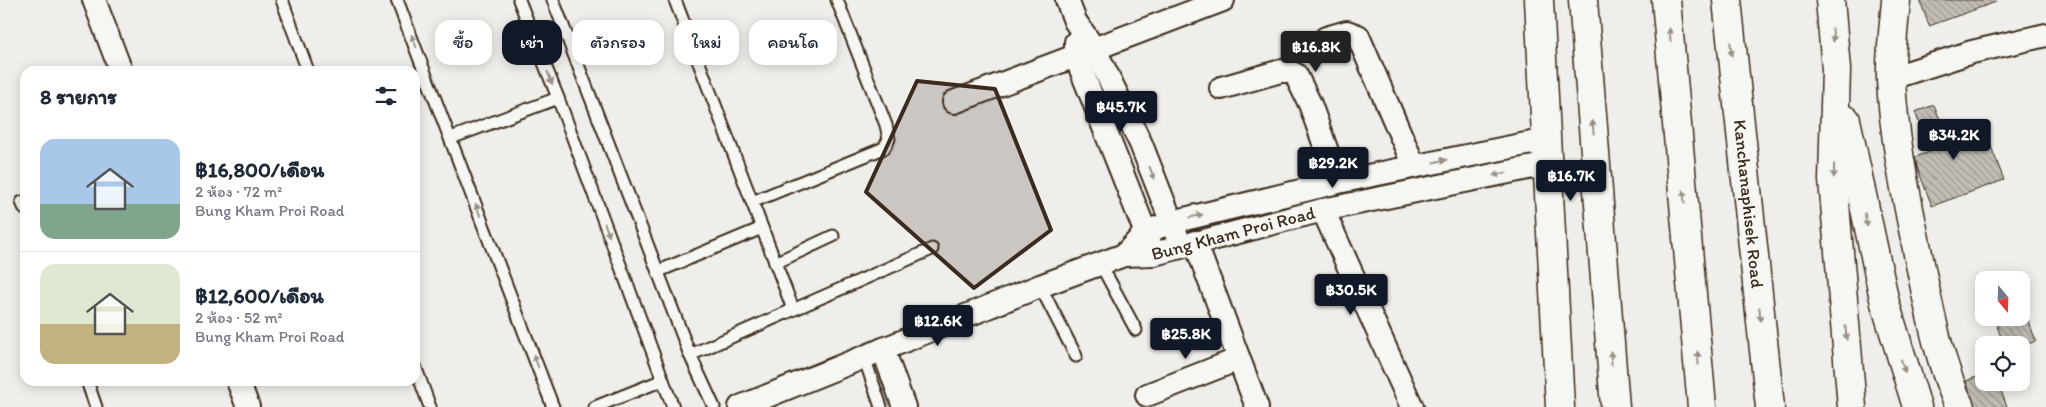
<!DOCTYPE html>
<html lang="th">
<head>
<meta charset="utf-8">
<style>
  :root { --surface:#fff; --page:#f6f6f7; --text:#1f2937; --muted:#747a83; --line:#e0e1e3; --accent:#111827 }
  body { margin:0; font-family:Itim,"Playpen Sans Thai",sans-serif; background:var(--page); color:var(--text); height:100vh; display:flex; flex-direction:column; font-size:19px; white-space:nowrap }
  * { box-sizing:border-box; margin:0 }
  p { font-size:16px; color:var(--muted) }
  .icon { flex:none; width:28px; height:28px; fill:none; stroke:currentColor; stroke-width:2; stroke-linecap:round; stroke-linejoin:round }
  .map { position:relative; flex:1; overflow:hidden }
  .side { position:absolute; left:20px; top:66px; width:400px; height:320px; display:flex; flex-direction:column; background:var(--surface); border-radius:15px; box-shadow:0 2px 12px #0003 }
  .side>* { flex:none }
  .guide { position:absolute; left:435px; top:20px; width:475px; height:45px; display:flex; gap:10px }
  .needle { width:32px; rotate:161deg }
  .fabs { position:absolute; left:1975px; top:271px; display:grid; gap:10px }
  .fabs a { display:grid; place-items:center; width:55px; height:55px; border-radius:10px; background:var(--surface); box-shadow:0 2px 12px #0003; font-size:25px }
  .price { position:absolute; translate:-50% -42px; padding:0 11px; border-radius:5px; background:var(--accent); color:#fff; font-size:16px; line-height:32px; filter:drop-shadow(0 1px 2px #0008) }
  .price::after { content:''; position:absolute; left:50%; top:30px; width:15px; height:11px; margin-left:-8px; background:inherit; clip-path:polygon(0 0,100% 0,50% 100%) }
  .price.on { background:#222; color:#fff }
  ul { padding:0; list-style:none }
  li { display:flex; align-items:center; gap:15px; height:125px; padding:0 20px }
  li+li { border-top:1px solid var(--line) }
  li span { display:grid; place-items:center; flex:none; width:140px; height:100px; border-radius:15px; color:#555 }
  li>.icon { margin-inline-start:auto }
  span .icon { width:60px; height:60px; fill:#fffc; stroke-width:1 }
  li b { font-size:21px }
  h2 { display:flex; justify-content:space-between; align-items:center; height:60px; padding:0 20px; font-size:21px }
  .tag { padding:0 18px; border-radius:15px; background:var(--surface); box-shadow:0 2px 12px #0003; font-size:18px; line-height:45px }
  .tag.on { background:var(--accent); color:#fff }
  .map>svg:first-child { display:block }
  .building { fill:url(#building-back-hatch); stroke:#3b2a1e }
  .lines { fill:none; stroke-linecap:round; stroke-linejoin:round }
  .lane-casing { stroke:#3b2a1e; stroke-width:15 }
  .street-casing { stroke:#3b2a1e; stroke-width:26 }
  .secondary-casing { stroke:#3b2a1e; stroke-width:31 }
  .highway-casing { stroke:#3b2a1e; stroke-width:31 }
  .lane { stroke:#f6f6f2; stroke-width:11 }
  .street { stroke:#f6f6f2; stroke-width:22 }
  .secondary { stroke:#f6f6f2; stroke-width:28 }
  .highway { stroke:#f6f6f2; stroke-width:28 }
  .oneway { fill:#989088 }
  .marked { fill:#3b2a1e; fill-opacity:0.2; stroke:#3b2a1e; stroke-width:4; stroke-linejoin:round }
  .labels { text-anchor:middle; dominant-baseline:central; stroke-width:4.5; stroke-linejoin:round; paint-order:stroke }
  .street-label { font-size:18px; fill:#3b2a1e; stroke:#f6f6f2 }
</style>
</head>
<body>
<div class="map">
<svg width="2046" height="407" viewBox="0 0 2046 407">
  <defs>
    <pattern id="building-back-hatch" width="6" height="6" patternUnits="userSpaceOnUse" patternTransform="scale(1.25)"><rect width="6" height="6" fill="#c2bdb7"/><path d="M-1 5l2 2M0 0l6 6M5-1l2 2" fill="none" stroke="#9f9a94"/></pattern>
  </defs>
  <rect width="100%" height="100%" fill="#efeeea"/>
  <filter id="ink" filterUnits="userSpaceOnUse"><feTurbulence type="fractalNoise" baseFrequency=".02" numOctaves="2"/><feDisplacementMap in="SourceGraphic" scale="10" xChannelSelector="R" yChannelSelector="G"/><feConvolveMatrix kernelMatrix="1 2 1 2 8 2 1 2 1" color-interpolation-filters="sRGB"/></filter>
  <g filter="url(#ink)">
    <g class="building">
      <polygon points="1920,0 1995,0 1996,2 1929,26"/>
      <polygon points="1934,105 1950,144 1985,131 2004,180 1932,206 1917,167 1915,157 1930,152 1915,112"/>
      <polygon points="1994,318 2027,318 2036,341 2025,345 2004,345"/>
      <polygon points="1984,374 1984,382 1998,382 2007,407 1975,407 1966,381"/>
    </g>
    <g class="lines">
      <g class="lane-casing">
        <g id="lane">
          <polyline points="282,0 308,71"/>
          <polyline points="397,0 553,407"/>
          <polyline points="519,0 558,98 673,407"/>
          <polyline points="553,0 690,355 714,407"/>
          <polyline points="675,0 793,309"/>
          <polyline points="451,138 558,98"/>
          <polyline points="22,202 25,209"/>
          <polyline points="752,202 884,148 889,139 886,125 837,0"/>
          <polyline points="775,263 833,236"/>
          <polyline points="1100,263 1136,330"/>
          <polyline points="659,271 762,228"/>
          <polyline points="1040,286 1076,356"/>
          <polyline points="690,355 932,249"/>
          <polyline points="864,357 881,407"/>
          <polyline points="415,366 430,407"/>
          <polyline points="87,381 96,407"/>
          <polyline points="595,407 663,380"/>
        </g>
      </g>
      <g class="street-casing">
        <g id="street">
          <polyline points="94,0 121,71"/>
          <polyline points="1067,0 1075,21 1095,50 1141,144 1177,236"/>
          <polyline points="1326,38 1347,32 1358,36 1414,166"/>
          <polyline points="1076,42 1076,57 1151,246"/>
          <polyline points="1891,78 1972,52 2046,35"/>
          <polyline points="1221,88 1281,71 1289,71 1296,75 1310,104 1338,182"/>
          <polyline points="954,102 1223,0"/>
          <polyline points="1323,210 1412,407"/>
          <polyline points="1195,242 1257,407"/>
          <polyline points="1124,255 1146,232 1172,222 1338,182 1546,140"/>
          <polyline points="883,349 904,407"/>
          <polyline points="238,381 248,407"/>
          <polyline points="1147,395 1239,359"/>
          <path id="s1" d="M740 407 1040 286 1124 255 1154 254 1323 210 1548 164"/>
        </g>
      </g>
      <g class="secondary-casing">
        <g id="secondary">
          <polyline points="1539,0 1560,407"/>
          <path d="M1896 0C1894 26 1890 54 1891 80 1894 142 1908 203 1920 264 1930 312 1939 362 1960 407"/>
        </g>
      </g>
      <g class="highway-casing">
        <g id="highway">
          <polyline points="1583,0 1615,407"/>
          <polyline points="1666,0 1702,407"/>
          <path id="s2" d="M1727 0 1770 407"/>
          <polyline points="1830,0 1836,69 1833,180 1852,407"/>
          <polyline points="1846,120 1885,303 1917,407"/>
        </g>
      </g>
      <use href="#lane" class="lane"/>
      <use href="#street" class="street"/>
      <use href="#secondary" class="secondary"/>
      <use href="#highway" class="highway"/>
    </g>
    <defs><path id="oneway-solid" d="M-6-.8H1V-3.2L6.5 0L1 3.2V.8H-6Z" transform="scale(1.25)"/></defs>
    <g class="oneway">
      <use href="#oneway-solid" transform="translate(1670 35) rotate(-95)"/>
      <use href="#oneway-solid" transform="translate(1833 35) rotate(85)"/>
      <use href="#oneway-solid" transform="translate(414 41) rotate(-111)"/>
      <use href="#oneway-solid" transform="translate(1731 49) rotate(84)"/>
      <use href="#oneway-solid" transform="translate(550 78) rotate(68)"/>
      <use href="#oneway-solid" transform="translate(1593 127) rotate(-95)"/>
      <use href="#oneway-solid" transform="translate(1440 161) rotate(-11)"/>
      <use href="#oneway-solid" transform="translate(1834 171) rotate(91)"/>
      <use href="#oneway-solid" transform="translate(1152 173) rotate(68)"/>
      <use href="#oneway-solid" transform="translate(1500 174) rotate(168)"/>
      <use href="#oneway-solid" transform="translate(1684 197) rotate(-95)"/>
      <use href="#oneway-solid" transform="translate(478 210) rotate(-111)"/>
      <use href="#oneway-solid" transform="translate(1196 216) rotate(-13)"/>
      <use href="#oneway-solid" transform="translate(1866 220) rotate(79)"/>
      <use href="#oneway-solid" transform="translate(607 230) rotate(70)"/>
      <use href="#oneway-solid" transform="translate(1760 314) rotate(84)"/>
      <use href="#oneway-solid" transform="translate(1846 333) rotate(85)"/>
      <use href="#oneway-solid" transform="translate(1611 358) rotate(-95)"/>
      <use href="#oneway-solid" transform="translate(1698 358) rotate(-95)"/>
      <use href="#oneway-solid" transform="translate(536 361) rotate(-111)"/>
      <use href="#oneway-solid" transform="translate(1903 366) rotate(73)"/>
    </g>
  </g>
  <path class="marked" d="M917 81 995 89 1051 230 974 288 866 192Z"/>
  <g class="labels">
    <g class="street-label">
      <text stroke="none"><textPath href="#s2" startOffset="205">Kanchanaphisek Road</textPath></text>
      <text stroke="none"><textPath href="#s1" startOffset="525">Bung Kham Proi Road</textPath></text>
    </g>
  </g>
</svg>
<div class="fabs">
<a><svg class="needle" viewBox="-14 -14 28 28"><path d="M0-13l5 13h-10z" fill="#e53935"/><path d="M0 13l5-13h-10z" fill="#747a83"/></svg></a>
<a><svg class="icon" aria-label="locate" viewBox="0 0 24 24"><circle cx="12" cy="12" r="6"/><path d="M12 2v4M12 18v4M2 12h4M18 12h4"/></svg></a>
</div>
<b class="price on" style="left:1316px;top:73px">฿16.8K</b>
<b class="price" style="left:1121px;top:133px">฿45.7K</b>
<b class="price" style="left:1954px;top:161px">฿34.2K</b>
<b class="price" style="left:1333px;top:189px">฿29.2K</b>
<b class="price" style="left:1571px;top:202px">฿16.7K</b>
<b class="price" style="left:1351px;top:316px">฿30.5K</b>
<b class="price" style="left:938px;top:347px">฿12.6K</b>
<b class="price" style="left:1186px;top:360px">฿25.8K</b>
<div class="guide">
<a class="tag">ซื้อ</a>
<a class="tag on">เช่า</a>
<a class="tag">ตัวกรอง</a>
<a class="tag">ใหม่</a>
<a class="tag">คอนโด</a>
</div>
<section class="side">
<h2>8 รายการ<svg class="icon" aria-label="filters" viewBox="0 0 24 24"><path d="M4 7h16M4 17h16"/><circle cx="9" cy="7" r="2"/><circle cx="15" cy="17" r="2"/></svg></h2>
<ul>
<li><span style="background:linear-gradient(#a9c7e8 65%,#7fa58c 0)"><svg class="icon" aria-label="home" viewBox="0 0 24 24"><path d="M3 11l9-7 9 7M6 9v11h12V9"/></svg></span><div><b>฿16,800/เดือน</b><p>2 ห้อง · 72 m²</p><p>Bung Kham Proi Road</p></div></li>
<li><span style="background:linear-gradient(#dfe7d0 60%,#c2b280 0)"><svg class="icon" aria-label="home" viewBox="0 0 24 24"><path d="M3 11l9-7 9 7M6 9v11h12V9"/></svg></span><div><b>฿12,600/เดือน</b><p>2 ห้อง · 52 m²</p><p>Bung Kham Proi Road</p></div></li>
</ul>
</section>
</div>
</body>
</html>
